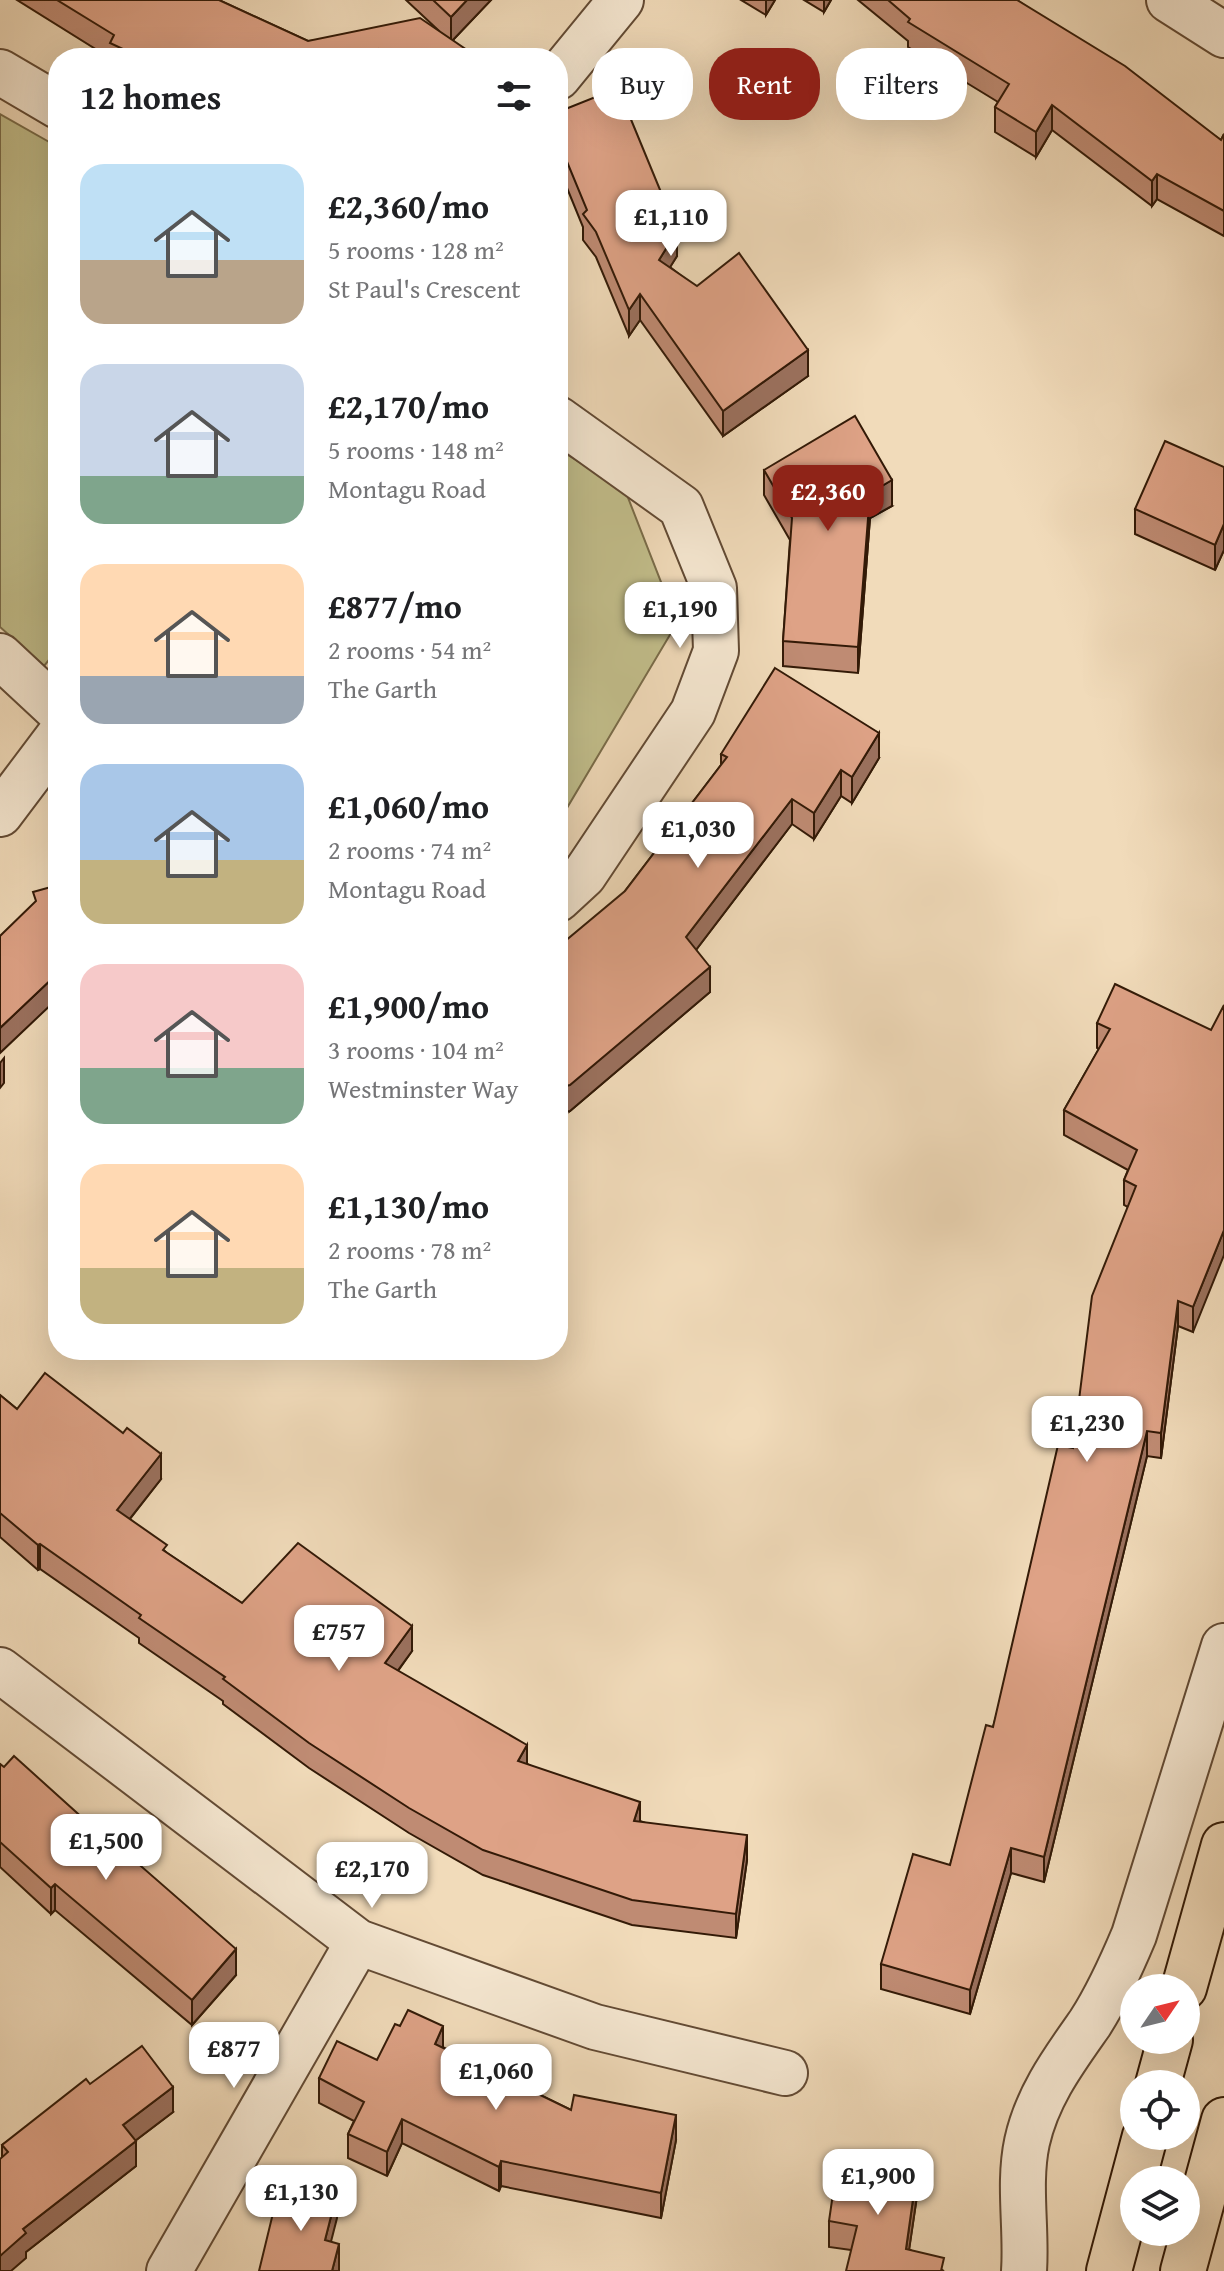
<!DOCTYPE html>
<html lang="en">
<head>
<meta charset="utf-8">
<style>
  :root { --surface:#fff; --page:#f6f6f6; --text:#202124; --muted:#757577; --accent:#8f2418 }
  body { margin:0; font-family:"Gentium Book Plus",serif; background:var(--page); color:var(--text); height:100vh; display:flex; flex-direction:column; font-size:30px; white-space:nowrap }
  * { box-sizing:border-box; margin:0 }
  p { font-size:26px; color:var(--muted) }
  .icon { flex:none; width:44px; height:44px; fill:none; stroke:currentColor; stroke-width:2; stroke-linecap:round; stroke-linejoin:round }
  .map { position:relative; flex:1; overflow:hidden }
  .drawer { position:absolute; left:48px; top:48px; width:520px; height:1312px; display:flex; flex-direction:column; background:var(--surface); border-radius:32px; box-shadow:0 8px 32px #0002 }
  .drawer>* { flex:none }
  .guide { position:absolute; left:592px; top:48px; width:512px; height:72px; display:flex; gap:16px }
  .needle { width:52px; rotate:55deg }
  .tools { position:absolute; left:1120px; top:1974px; display:grid; gap:16px }
  .tools a { display:grid; place-items:center; width:80px; height:80px; border-radius:50%; background:var(--surface); box-shadow:0 8px 32px #0002; font-size:40px }
  .price { position:absolute; translate:-50% -68px; padding:0 18px; border-radius:16px; background:#fff; color:#222; font-size:26px; line-height:52px; filter:drop-shadow(0 2px 4px #0008) }
  .price::after { content:''; position:absolute; left:50%; top:48px; width:24px; height:18px; margin-left:-12px; background:inherit; clip-path:polygon(0 0,100% 0,50% 100%) }
  .price.active { background:var(--accent); color:#fff }
  ul { padding:0; list-style:none }
  li { display:flex; align-items:center; gap:24px; height:200px; padding:0 32px }
  li span { display:grid; place-items:center; flex:none; width:224px; height:160px; border-radius:24px; color:#555 }
  li>.icon { margin-inline-start:auto }
  span .icon { width:96px; height:96px; fill:#fffc; stroke-width:1 }
  li b { font-size:34px }
  h2 { display:flex; justify-content:space-between; align-items:center; height:96px; padding:0 32px; font-size:34px }
  .tag { padding:0 28px; border-radius:32px; background:var(--surface); box-shadow:0 8px 32px #0002; font-size:28px; line-height:72px }
  .tag.active { background:var(--accent); color:#fff }
  .map>svg:first-child { display:block }
  .green { fill:#c2be8b; stroke:#7a6c49; stroke-width:2 }
  .lines { fill:none; stroke-linecap:round; stroke-linejoin:round }
  .minor-casing { stroke:#624a34; stroke-width:48 }
  .trunk-casing { stroke:#331a07; stroke-width:48 }
  .minor { stroke:#f6e8d2; stroke-width:44 }
  .trunk { stroke:#f1dbba; stroke-width:44 }
  .wall { fill:#bf8b73; stroke:#331a07; stroke-width:2 }
  .shaded-wall { fill:#9b715e; stroke:#331a07; stroke-width:2 }
  .building { fill:#dea286; stroke:#331a07; stroke-width:2 }
</style>
</head>
<body>
<div class="map">
<svg width="1224" height="2271" viewBox="0 0 1224 2271">
  <rect width="100%" height="100%" fill="#f1dbba"/>
  <filter id="stains"><feTurbulence type="fractalNoise" baseFrequency=".0025" numOctaves="4"/><feColorMatrix values="0 0 0 0 .2 0 0 0 0 .09 0 0 0 0 .02 0 0 0 .5 -.17"/></filter>
  <radialGradient id="worn" r=".72"><stop offset=".6" stop-color="#630" stop-opacity="0"/><stop offset="1" stop-color="#630" stop-opacity=".3"/></radialGradient>
  <g class="green">
    <polygon points="0,114 58,147 58,649 44,666 0,627"/>
    <polygon points="558,449 625,490 677,623 558,823"/>
  </g>
  <g class="lines">
    <g class="minor-casing">
      <g id="minor">
        <polyline points="1169,0 1224,35"/>
        <polyline points="0,72 58,106"/>
        <polyline points="558,77 621,0"/>
        <polyline points="558,419 681,507 714,588 716,651 693,712 584,875 558,899"/>
        <polyline points="0,656 58,710"/>
        <polyline points="0,814 58,737"/>
        <polyline points="0,1670 358,1942 595,2027 785,2073"/>
        <polyline points="169,2271 358,1942"/>
        <path d="M1024 2271C1027 2229 1018 2184 1027 2142 1037 2096 1064 2060 1090 2023 1108 1995 1121 1966 1134 1935L1224 1646"/>
      </g>
    </g>
    <g class="trunk-casing">
      <g id="trunk">
        <polyline points="1184,1988 1224,1845"/>
        <polyline points="1158,2084 1170,2040"/>
        <polyline points="1109,2271 1145,2136"/>
        <polyline points="1183,2271 1224,2120"/>
      </g>
    </g>
    <use href="#minor" class="minor"/>
    <use href="#trunk" class="trunk"/>
  </g>
  <g class="wall">
    <polygon points="17,0 219,0 308,41 438,30 406,0 491,0 453,40 467,58 110,58"/>
    <polygon points="741,0 775,0 766,15"/>
    <polygon points="804,0 831,0 824,12"/>
    <polygon points="858,0 1017,0 1221,140 1224,134 1224,236 1157,199 1152,206 1052,130 1036,157 995,132 995,107 998,102 908,47 908,41"/>
    <polygon points="558,112 677,256 670,267 808,376 723,436 640,320 629,336 596,257 583,240 583,227 558,166"/>
    <polygon points="1224,467 1224,550 1215,570 1135,534 1135,509"/>
    <polygon points="764,470 892,506 870,518 858,673 783,666 783,641 790,540 764,495"/>
    <polygon points="721,754 879,758 852,803 841,796 814,839 792,824 696,950 710,992 570,1111 625,891 721,765"/>
    <polygon points="1097,1023 1211,1030 1193,1332 1178,1326 1161,1458 1147,1456 1044,1882 1011,1873 970,2014 881,1989 881,1964 950,1865 993,1727 1073,1448 1128,1207 1124,1205 1124,1180 1128,1170 1064,1135 1064,1110 1099,1049 1097,1048"/>
    <polygon points="0,1395 17,1409 161,1479 130,1519 167,1553 242,1603 412,1651 398,1671 527,1764 640,1821 747,1860 736,1938 632,1925 483,1875 409,1833 309,1768 223,1704 223,1701 139,1643 139,1638 40,1569 38,1570 0,1537"/>
    <polygon points="0,1764 236,1975 192,2025 55,1910 51,1914 0,1867"/>
    <polygon points="400,2026 571,2110 676,2140 661,2218 501,2186 499,2191 402,2143 387,2176 348,2158 348,2134 354,2121 319,2103 319,2078 377,2060"/>
    <polygon points="90,2084 173,2112 135,2141 136,2166 26,2252 26,2258 2,2157 2,2145"/>
    <polygon points="917,2196 909,2249 944,2271 851,2250 829,2247 829,2221"/>
  </g>
  <g class="shaded-wall">
    <polygon points="467,0 491,0 451,42 451,17"/>
    <polygon points="766,0 775,0 766,15"/>
    <polygon points="824,0 831,0 824,12"/>
    <polygon points="1052,105 1052,130 1036,157 1036,132"/>
    <polygon points="1157,174 1157,199 1152,206 1152,181"/>
    <polygon points="677,231 677,256 659,285 659,260"/>
    <polygon points="640,294 640,320 629,336 629,310"/>
    <polygon points="808,350 808,376 723,436 723,411"/>
    <polygon points="892,480 892,506 870,518 858,673 858,647 870,493"/>
    <polygon points="1224,524 1224,550 1215,570 1215,545"/>
    <polygon points="879,733 879,758 852,803 852,777"/>
    <polygon points="841,770 841,796 814,839 814,813"/>
    <polygon points="792,799 792,824 686,963 686,937"/>
    <polygon points="710,967 710,992 570,1111 558,1114 558,1088"/>
    <polygon points="58,973 58,998 0,1053 0,1028"/>
    <polygon points="4,1058 4,1083 0,1088 0,1063"/>
    <polygon points="1224,1230 1224,1255 1193,1332 1193,1307"/>
    <polygon points="1178,1301 1178,1326 1161,1458 1161,1433"/>
    <polygon points="1147,1431 1147,1456 1044,1882 1044,1857"/>
    <polygon points="161,1454 161,1479 117,1535 117,1510"/>
    <polygon points="40,1544 40,1569 38,1570 38,1545"/>
    <polygon points="412,1626 412,1651 385,1688 385,1663"/>
    <polygon points="527,1745 527,1770 518,1761"/>
    <polygon points="640,1802 640,1827 634,1821"/>
    <polygon points="747,1835 747,1860 736,1938 736,1914"/>
    <polygon points="1011,1848 1011,1873 970,2014 970,1990"/>
    <polygon points="55,1884 55,1910 51,1914 51,1888"/>
    <polygon points="236,1949 236,1975 192,2025 192,2000"/>
    <polygon points="443,2026 443,2051 435,2044"/>
    <polygon points="173,2087 173,2112 123,2150 123,2125"/>
    <polygon points="676,2115 676,2140 661,2218 661,2193"/>
    <polygon points="402,2119 402,2143 387,2176 387,2152"/>
    <polygon points="136,2141 136,2166 26,2252 26,2258 11,2271 0,2271 0,2256 23,2229"/>
    <polygon points="501,2161 501,2186 499,2191 499,2167"/>
    <polygon points="917,2171 917,2196 906,2271 906,2249"/>
    <polygon points="337,2193 337,2218 325,2265 325,2240"/>
    <polygon points="339,2244 339,2271 332,2271"/>
  </g>
  <g class="building">
    <polygon points="57,0 219,0 308,41 420,18 467,50 461,58 392,58 380,50 382,58 142,58 110,43 114,35"/>
    <polygon points="433,0 467,0 451,17"/>
    <polygon points="888,0 1017,0 1125,66 1221,140 1224,134 1224,211 1157,174 1152,181 1052,105 1036,132 995,107 1009,84 908,22 910,19"/>
    <polygon points="618,88 677,231 659,260 697,286 739,253 808,350 723,411 640,294 629,310 596,232 583,214 587,210 558,140 558,112"/>
    <polygon points="855,416 892,480 870,493 858,647 783,641 792,518 764,470"/>
    <polygon points="1165,441 1224,467 1224,524 1215,545 1135,509"/>
    <polygon points="775,668 879,733 852,777 841,770 814,813 792,799 686,937 710,967 570,1085 558,1088 558,947 625,891 727,757 721,754"/>
    <polygon points="58,885 58,973 0,1028 0,936 36,901 33,892"/>
    <polygon points="1115,984 1211,1030 1224,1005 1224,1230 1193,1307 1178,1301 1161,1433 1147,1431 1044,1857 1011,1848 970,1990 881,1964 913,1854 950,1865 986,1725 993,1727 1058,1445 1073,1448 1092,1296 1136,1186 1124,1180 1137,1150 1064,1110 1110,1029 1097,1023"/>
    <polygon points="45,1373 123,1433 127,1428 161,1454 117,1510 167,1545 163,1550 242,1603 298,1543 412,1626 385,1663 527,1745 518,1761 640,1802 634,1821 747,1835 736,1914 632,1900 483,1850 409,1808 309,1743 223,1679 225,1677 139,1618 141,1615 40,1544 38,1545 0,1513 0,1395 17,1409"/>
    <polygon points="14,1756 116,1848 118,1846 236,1949 192,2000 55,1884 51,1888 0,1842 0,1764 4,1767"/>
    <polygon points="408,2010 443,2026 435,2044 571,2110 574,2095 676,2115 661,2193 501,2161 499,2167 402,2119 387,2152 348,2134 364,2102 319,2078 337,2041 377,2060 395,2024 400,2026"/>
    <polygon points="142,2046 173,2087 123,2125 136,2141 23,2229 26,2233 0,2256 0,2159 8,2152 2,2145 86,2079 90,2084"/>
    <polygon points="838,2159 917,2171 906,2249 944,2258 941,2271 846,2271 857,2226 829,2221"/>
    <polygon points="294,2182 337,2193 325,2240 339,2244 332,2271 259,2271 275,2205 288,2208"/>
  </g>
  <rect width="100%" height="100%" filter="url(#stains)"/>
  <rect width="100%" height="100%" fill="url(#worn)"/>
</svg>
<div class="tools">
<a><svg class="needle" viewBox="-14 -14 28 28"><path d="M0-13l5 13h-10z" fill="#e53935"/><path d="M0 13l5-13h-10z" fill="#757577"/></svg></a>
<a><svg class="icon" aria-label="locate" viewBox="0 0 24 24"><circle cx="12" cy="12" r="6"/><path d="M12 2v4M12 18v4M2 12h4M18 12h4"/></svg></a>
<a><svg class="icon" aria-label="layers" viewBox="0 0 24 24"><path d="M12 4l9 5-9 5-9-5zM3 14l9 5 9-5"/></svg></a>
</div>
<b class="price" style="left:671px;top:258px">£1,110</b>
<b class="price active" style="left:828px;top:533px">£2,360</b>
<b class="price" style="left:680px;top:650px">£1,190</b>
<b class="price" style="left:698px;top:870px">£1,030</b>
<b class="price" style="left:1087px;top:1464px">£1,230</b>
<b class="price" style="left:339px;top:1673px">£757</b>
<b class="price" style="left:106px;top:1882px">£1,500</b>
<b class="price" style="left:372px;top:1910px">£2,170</b>
<b class="price" style="left:234px;top:2090px">£877</b>
<b class="price" style="left:496px;top:2112px">£1,060</b>
<b class="price" style="left:878px;top:2217px">£1,900</b>
<b class="price" style="left:301px;top:2233px">£1,130</b>
<div class="guide">
<a class="tag">Buy</a>
<a class="tag active">Rent</a>
<a class="tag">Filters</a>
</div>
<section class="drawer">
<h2>12 homes<svg class="icon" aria-label="filters" viewBox="0 0 24 24"><path d="M4 7h16M4 17h16"/><circle cx="9" cy="7" r="2"/><circle cx="15" cy="17" r="2"/></svg></h2>
<ul>
<li><span style="background:linear-gradient(#bfe0f5 60%,#b9a48a 0)"><svg class="icon" aria-label="home" viewBox="0 0 24 24"><path d="M3 11l9-7 9 7M6 9v11h12V9"/></svg></span><div><b>£2,360/mo</b><p>5 rooms · 128 m²</p><p>St Paul's Crescent</p></div></li>
<li><span style="background:linear-gradient(#c9d6e8 70%,#7fa58c 0)"><svg class="icon" aria-label="home" viewBox="0 0 24 24"><path d="M3 11l9-7 9 7M6 9v11h12V9"/></svg></span><div><b>£2,170/mo</b><p>5 rooms · 148 m²</p><p>Montagu Road</p></div></li>
<li><span style="background:linear-gradient(#ffd9b3 70%,#9aa5b1 0)"><svg class="icon" aria-label="home" viewBox="0 0 24 24"><path d="M3 11l9-7 9 7M6 9v11h12V9"/></svg></span><div><b>£877/mo</b><p>2 rooms · 54 m²</p><p>The Garth</p></div></li>
<li><span style="background:linear-gradient(#a9c7e8 60%,#c2b280 0)"><svg class="icon" aria-label="home" viewBox="0 0 24 24"><path d="M3 11l9-7 9 7M6 9v11h12V9"/></svg></span><div><b>£1,060/mo</b><p>2 rooms · 74 m²</p><p>Montagu Road</p></div></li>
<li><span style="background:linear-gradient(#f6c9c9 65%,#7fa58c 0)"><svg class="icon" aria-label="home" viewBox="0 0 24 24"><path d="M3 11l9-7 9 7M6 9v11h12V9"/></svg></span><div><b>£1,900/mo</b><p>3 rooms · 104 m²</p><p>Westminster Way</p></div></li>
<li><span style="background:linear-gradient(#ffd9b3 65%,#c2b280 0)"><svg class="icon" aria-label="home" viewBox="0 0 24 24"><path d="M3 11l9-7 9 7M6 9v11h12V9"/></svg></span><div><b>£1,130/mo</b><p>2 rooms · 78 m²</p><p>The Garth</p></div></li>
</ul>
</section>
</div>
</body>
</html>
